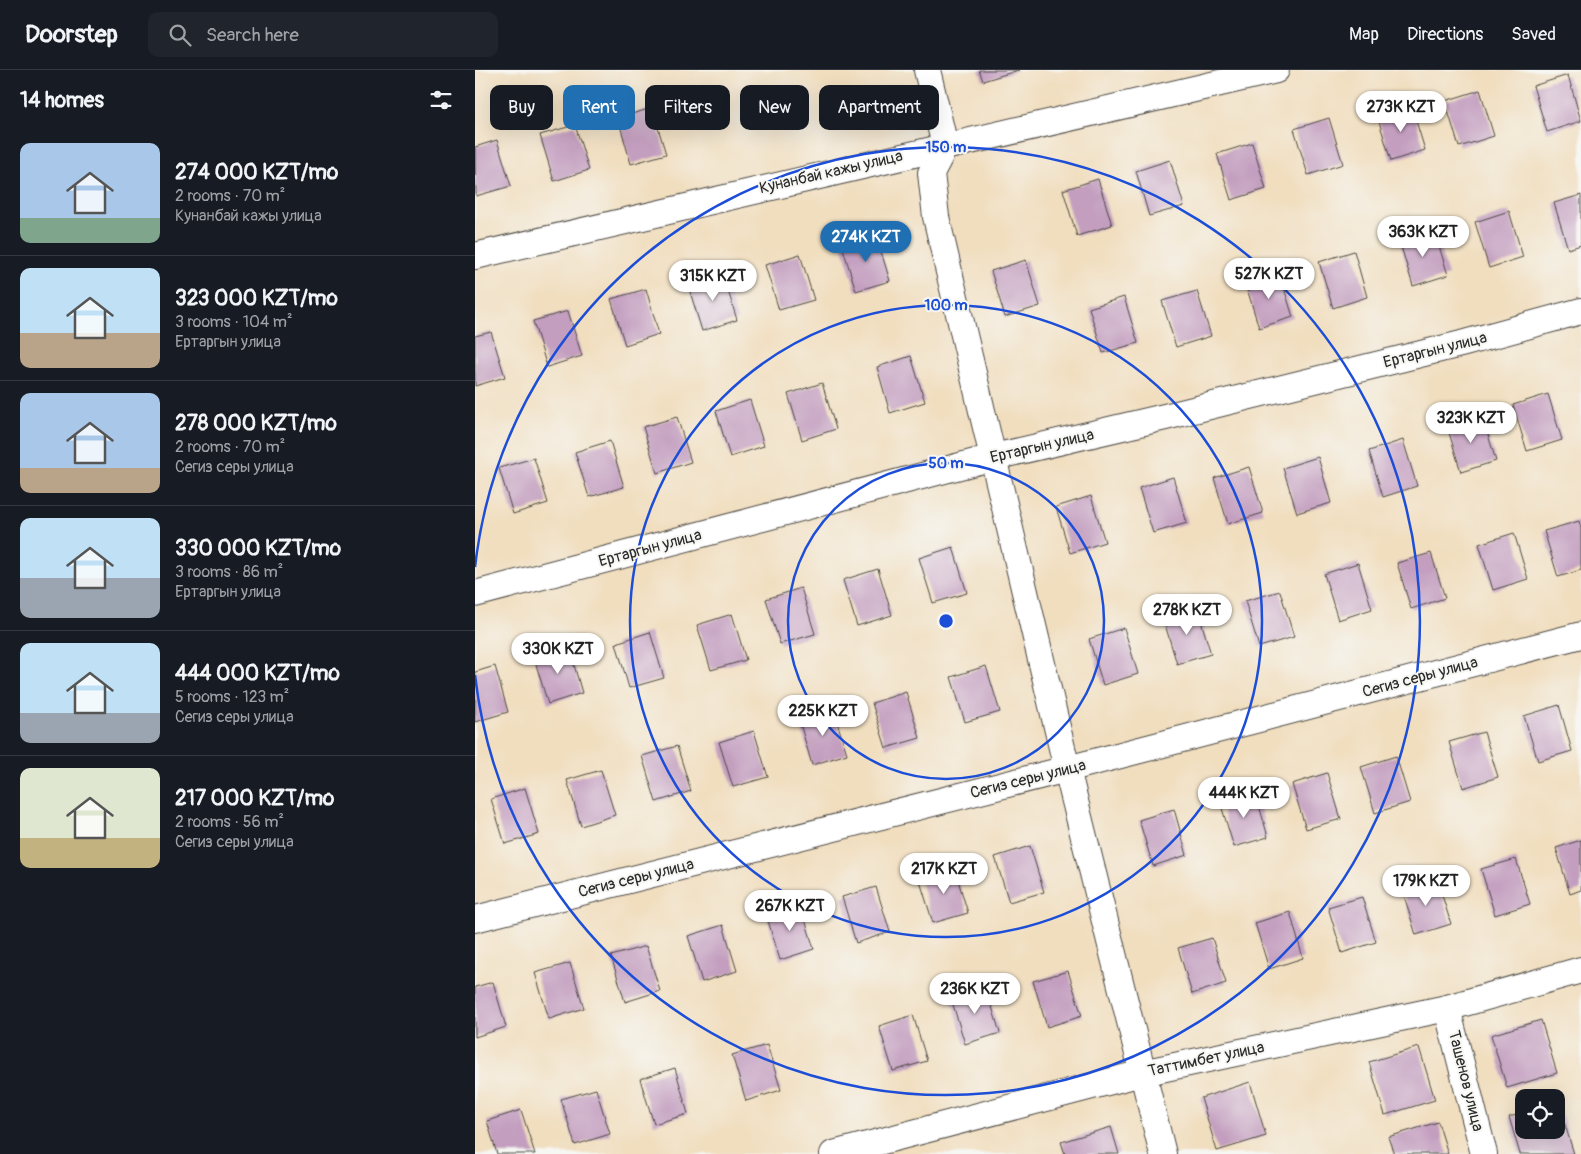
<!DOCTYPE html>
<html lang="en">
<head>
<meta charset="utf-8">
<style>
  :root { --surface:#171b24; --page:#20242c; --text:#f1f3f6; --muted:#9ea1a6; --line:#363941; --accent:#1f6fb2 }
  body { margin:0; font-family:Pangolin,sans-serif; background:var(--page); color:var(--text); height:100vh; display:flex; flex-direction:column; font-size:19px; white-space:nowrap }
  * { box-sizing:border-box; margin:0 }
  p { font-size:16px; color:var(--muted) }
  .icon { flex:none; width:28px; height:28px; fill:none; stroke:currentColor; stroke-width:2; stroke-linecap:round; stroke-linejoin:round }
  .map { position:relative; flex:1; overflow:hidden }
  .drawer { display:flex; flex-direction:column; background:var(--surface); width:475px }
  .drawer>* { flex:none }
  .guide { position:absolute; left:15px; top:15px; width:475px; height:45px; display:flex; gap:10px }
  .buttons { position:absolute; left:1040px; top:1019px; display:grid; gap:10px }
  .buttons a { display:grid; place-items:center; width:50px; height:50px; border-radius:10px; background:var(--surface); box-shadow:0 5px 20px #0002; font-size:25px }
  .price { position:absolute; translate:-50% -42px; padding:0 11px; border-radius:18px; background:#fff; color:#222; font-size:16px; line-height:32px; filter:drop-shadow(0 1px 2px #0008) }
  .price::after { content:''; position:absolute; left:50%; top:30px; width:15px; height:11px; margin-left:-8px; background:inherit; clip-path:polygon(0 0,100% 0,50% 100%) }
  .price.active { background:var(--accent); color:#fff }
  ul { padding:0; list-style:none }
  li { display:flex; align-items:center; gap:15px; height:125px; padding:0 20px }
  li+li { border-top:1px solid var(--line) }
  li span { display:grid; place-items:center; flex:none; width:140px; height:100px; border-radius:10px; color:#555 }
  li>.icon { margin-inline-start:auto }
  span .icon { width:60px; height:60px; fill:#fffc; stroke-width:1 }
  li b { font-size:21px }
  h2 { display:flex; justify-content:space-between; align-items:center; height:60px; padding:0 20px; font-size:21px }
  .chip { padding:0 18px; border-radius:10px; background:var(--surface); box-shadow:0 5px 20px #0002; font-size:18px; line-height:45px }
  .chip.active { background:var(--accent); color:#fff }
  header { display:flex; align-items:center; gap:30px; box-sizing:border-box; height:70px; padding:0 25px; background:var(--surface); border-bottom:1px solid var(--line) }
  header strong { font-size:24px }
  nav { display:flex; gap:28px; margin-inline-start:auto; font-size:18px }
  .search { width:350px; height:45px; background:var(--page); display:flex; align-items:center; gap:12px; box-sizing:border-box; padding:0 18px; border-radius:10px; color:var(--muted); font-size:19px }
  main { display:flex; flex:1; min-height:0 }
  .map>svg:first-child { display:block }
  .building { fill:#c39ebf }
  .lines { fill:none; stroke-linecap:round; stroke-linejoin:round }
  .minor-casing { stroke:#494641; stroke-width:28 }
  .minor { stroke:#fff; stroke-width:26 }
  .ring { fill:none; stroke:#1d4ed8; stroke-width:2.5 }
  .labels { text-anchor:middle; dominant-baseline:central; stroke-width:4; stroke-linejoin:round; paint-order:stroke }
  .street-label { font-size:16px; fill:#2b2b2b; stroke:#f6f6f2 }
  .centre { fill:#1d4ed8; stroke:#f6f6f2; stroke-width:2.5 }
  .ring-label { font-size:15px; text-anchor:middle; font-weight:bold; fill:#1d4ed8; stroke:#f6f6f2; stroke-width:4; stroke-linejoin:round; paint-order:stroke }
</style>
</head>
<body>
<header>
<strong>Doorstep</strong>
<div class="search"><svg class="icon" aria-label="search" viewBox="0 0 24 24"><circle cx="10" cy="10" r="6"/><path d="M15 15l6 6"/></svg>Search here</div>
<nav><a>Map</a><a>Directions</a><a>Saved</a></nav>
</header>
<main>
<section class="drawer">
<h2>14 homes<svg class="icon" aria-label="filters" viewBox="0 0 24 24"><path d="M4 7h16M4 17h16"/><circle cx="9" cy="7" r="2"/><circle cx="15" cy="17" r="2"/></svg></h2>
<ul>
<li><span style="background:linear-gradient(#a9c7e8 75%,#7fa58c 0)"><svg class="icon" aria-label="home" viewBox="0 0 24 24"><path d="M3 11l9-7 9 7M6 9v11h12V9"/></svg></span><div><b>274 000 KZT/mo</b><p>2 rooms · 70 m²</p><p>Кунанбай кажы улица</p></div></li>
<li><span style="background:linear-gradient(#bfe0f5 65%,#b9a48a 0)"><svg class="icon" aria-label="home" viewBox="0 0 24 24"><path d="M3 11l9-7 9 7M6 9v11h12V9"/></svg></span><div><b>323 000 KZT/mo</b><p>3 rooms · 104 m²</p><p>Ертаргын улица</p></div></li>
<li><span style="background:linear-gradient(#a9c7e8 75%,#b9a48a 0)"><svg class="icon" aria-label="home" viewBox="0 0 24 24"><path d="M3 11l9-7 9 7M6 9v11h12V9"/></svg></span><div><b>278 000 KZT/mo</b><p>2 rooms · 70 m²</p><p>Сегиз серы улица</p></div></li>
<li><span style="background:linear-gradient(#bfe0f5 60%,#9aa5b1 0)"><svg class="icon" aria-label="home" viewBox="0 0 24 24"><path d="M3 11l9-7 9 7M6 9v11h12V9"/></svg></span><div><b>330 000 KZT/mo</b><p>3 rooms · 86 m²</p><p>Ертаргын улица</p></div></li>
<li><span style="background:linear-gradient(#bfe0f5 70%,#9aa5b1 0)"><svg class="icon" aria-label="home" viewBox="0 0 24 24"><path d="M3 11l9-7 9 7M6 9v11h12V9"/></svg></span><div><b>444 000 KZT/mo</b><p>5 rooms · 123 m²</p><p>Сегиз серы улица</p></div></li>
<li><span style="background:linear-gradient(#dfe7d0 70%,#c2b280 0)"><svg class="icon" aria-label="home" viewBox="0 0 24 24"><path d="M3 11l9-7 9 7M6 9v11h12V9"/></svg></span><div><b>217 000 KZT/mo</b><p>2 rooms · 56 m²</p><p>Сегиз серы улица</p></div></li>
</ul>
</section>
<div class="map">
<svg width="1106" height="1084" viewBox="0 0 1106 1084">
  <rect width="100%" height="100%" fill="#f6f6f2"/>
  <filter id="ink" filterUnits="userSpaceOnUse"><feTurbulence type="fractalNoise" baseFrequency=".02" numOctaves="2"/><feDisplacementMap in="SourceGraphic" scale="10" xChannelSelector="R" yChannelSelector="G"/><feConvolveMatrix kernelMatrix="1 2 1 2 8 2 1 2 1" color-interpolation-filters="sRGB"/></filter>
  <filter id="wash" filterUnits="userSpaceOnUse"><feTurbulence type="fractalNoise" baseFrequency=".0096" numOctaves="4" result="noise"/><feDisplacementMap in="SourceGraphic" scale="20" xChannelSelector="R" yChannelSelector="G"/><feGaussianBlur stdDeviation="1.12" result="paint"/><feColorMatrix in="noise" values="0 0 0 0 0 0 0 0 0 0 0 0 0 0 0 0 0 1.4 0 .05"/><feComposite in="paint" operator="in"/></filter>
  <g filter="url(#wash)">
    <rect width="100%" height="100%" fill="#f1debf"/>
    <g id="blocks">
      <g class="building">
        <polygon points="504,0 544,0 508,11"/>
        <polygon points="1093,5 1106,51 1072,62 1058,16"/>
        <polygon points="1005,20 1019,66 984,77 970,31"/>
        <polygon points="936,35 950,80 916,91 902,45"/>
        <polygon points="177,38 191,84 156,94 143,48"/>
        <polygon points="854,48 868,94 833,105 819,59"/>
        <polygon points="100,55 114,100 79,111 65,65"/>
        <polygon points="22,70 36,116 1,126 0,77"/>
        <polygon points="777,73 791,119 756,130 742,84"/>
        <polygon points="695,90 709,136 674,146 661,101"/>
        <polygon points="623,109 637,155 602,166 588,120"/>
        <polygon points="1106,125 1106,175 1093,179 1079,133"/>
        <polygon points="1034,141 1048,187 1014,198 1000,152"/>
        <polygon points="959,160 973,205 938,216 924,170"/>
        <polygon points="401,165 415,211 381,221 367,175"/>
        <polygon points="879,181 892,227 858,238 844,192"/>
        <polygon points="325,184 339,230 304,240 290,195"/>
        <polygon points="551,190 565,236 530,247 516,201"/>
        <polygon points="804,202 818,247 784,258 770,212"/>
        <polygon points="248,204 262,250 227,261 213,215"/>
        <polygon points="171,219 184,264 150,275 136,229"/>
        <polygon points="722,221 736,266 701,277 687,231"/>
        <polygon points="649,227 663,273 628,283 614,238"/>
        <polygon points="93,241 107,286 72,297 58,251"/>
        <polygon points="16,262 30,307 0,316 0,266"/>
        <polygon points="436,286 450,332 415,343 402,297"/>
        <polygon points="347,313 361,359 327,370 313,324"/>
        <polygon points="1073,324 1087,370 1052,381 1038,335"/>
        <polygon points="275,330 289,376 255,387 241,341"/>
        <polygon points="1007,345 1021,391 986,402 972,356"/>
        <polygon points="202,347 216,392 182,403 168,357"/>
        <polygon points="928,370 942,416 908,427 894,381"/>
        <polygon points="135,371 149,417 114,427 100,382"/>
        <polygon points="843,387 856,433 822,443 808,398"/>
        <polygon points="59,388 73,433 38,444 24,398"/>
        <polygon points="774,397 788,443 753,454 739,408"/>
        <polygon points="698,407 712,453 678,463 664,418"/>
        <polygon points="616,426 630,472 595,483 581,437"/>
        <polygon points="1104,451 1106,458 1106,500 1083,507 1069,461"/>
        <polygon points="1039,463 1053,509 1018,520 1004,474"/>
        <polygon points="478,477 492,523 458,533 444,488"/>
        <polygon points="956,483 970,528 936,539 922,493"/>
        <polygon points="883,493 897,539 863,550 849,504"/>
        <polygon points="403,499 417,545 382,556 368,510"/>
        <polygon points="326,518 340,564 305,574 291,529"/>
        <polygon points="805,521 819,567 784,577 770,531"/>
        <polygon points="722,538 736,584 702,594 688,548"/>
        <polygon points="257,544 271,590 236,600 222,555"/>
        <polygon points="649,558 663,604 628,615 614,569"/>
        <polygon points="175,562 189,608 154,618 141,573"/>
        <polygon points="94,577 107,623 73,634 59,588"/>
        <polygon points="20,596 33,642 0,652 0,602"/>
        <polygon points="511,596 525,642 490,652 476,607"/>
        <polygon points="431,622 445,668 411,678 397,633"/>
        <polygon points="1084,635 1097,681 1063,691 1049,646"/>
        <polygon points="358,639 372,684 337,695 324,650"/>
        <polygon points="279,661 293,707 258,717 244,672"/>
        <polygon points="1009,662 1023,707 988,718 974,672"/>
        <polygon points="202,676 216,721 181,732 167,686"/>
        <polygon points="921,686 935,732 900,743 886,697"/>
        <polygon points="126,700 140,745 106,756 92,710"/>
        <polygon points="852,703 866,749 831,759 817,714"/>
        <polygon points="50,718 64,764 30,774 16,729"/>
        <polygon points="780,721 793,767 759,777 745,732"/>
        <polygon points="699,739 712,785 678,796 664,750"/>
        <polygon points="1106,770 1106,820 1095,824 1081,778"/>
        <polygon points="555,776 569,822 534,832 520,787"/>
        <polygon points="1041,789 1055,834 1020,845 1006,799"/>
        <polygon points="479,797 493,843 458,853 444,808"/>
        <polygon points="962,809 976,854 941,865 927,819"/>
        <polygon points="401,817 415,862 381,873 367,827"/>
        <polygon points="887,827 901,872 867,883 853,837"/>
        <polygon points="325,833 339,879 305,890 291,844"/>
        <polygon points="815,842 828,888 794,899 780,853"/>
        <polygon points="248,855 262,901 227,912 213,866"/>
        <polygon points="737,868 751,913 717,924 703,878"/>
        <polygon points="171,876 185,921 150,932 136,886"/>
        <polygon points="95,893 109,938 74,949 60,903"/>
        <polygon points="593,901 607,946 572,957 558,911"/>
        <polygon points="18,912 31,957 0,967 0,917"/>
        <polygon points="511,917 525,963 490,974 476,928"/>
        <polygon points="438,945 452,991 418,1001 404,956"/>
        <polygon points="1066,950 1082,1003 1032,1018 1016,965"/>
        <polygon points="292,975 306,1020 271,1031 257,985"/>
        <polygon points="944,977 960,1030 910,1045 894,992"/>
        <polygon points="200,998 213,1044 179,1054 165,1009"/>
        <polygon points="775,1012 791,1066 742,1081 726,1028"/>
        <polygon points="121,1019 135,1064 100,1075 86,1029"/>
        <polygon points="1083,1032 1099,1084 1045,1084 1034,1047 1049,1043 1049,1060 1081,1060 1081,1033"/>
        <polygon points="46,1040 60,1084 22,1084 12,1051"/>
        <polygon points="963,1052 973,1084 919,1084 913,1067"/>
        <polygon points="636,1057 644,1084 590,1084 586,1072"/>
      </g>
    </g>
  </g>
  <g filter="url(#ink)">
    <use href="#blocks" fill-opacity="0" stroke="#494641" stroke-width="1"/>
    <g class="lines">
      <g class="minor-casing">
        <g id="minor">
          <polyline points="452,0 470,76 456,103 461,147 592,699 688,1084"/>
          <polyline points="0,186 801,0"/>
          <polyline points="0,524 519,387 690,347 986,274 1106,241"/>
          <polyline points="0,849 592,699 1106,565"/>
          <polyline points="972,938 1009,1084"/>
          <polyline points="358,1084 667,1003 972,938 1106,900"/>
        </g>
      </g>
      <use href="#minor" class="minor"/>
    </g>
  </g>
  <g class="ring">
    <circle cx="471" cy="551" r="158"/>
    <circle cx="471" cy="551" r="316"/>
    <path d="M0 497A474 474 0 1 1 0 605"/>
  </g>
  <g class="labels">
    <g class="street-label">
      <text transform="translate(356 102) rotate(-13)">Кунанбай кажы улица</text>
      <text transform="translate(960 280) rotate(-14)">Ертаргын улица</text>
      <text transform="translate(567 376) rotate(-13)">Ертаргын улица</text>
      <text transform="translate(175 478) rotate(-15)">Ертаргын улица</text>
      <text transform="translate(945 607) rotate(-15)">Сегиз серы улица</text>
      <text transform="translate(553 709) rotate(-14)">Сегиз серы улица</text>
      <text transform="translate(161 808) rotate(-14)">Сегиз серы улица</text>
      <text transform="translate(731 989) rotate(-12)">Таттимбет улица</text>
      <text transform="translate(991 1011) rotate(76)">Ташенов улица</text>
    </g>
  </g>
  <circle cx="471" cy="551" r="8" class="centre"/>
  <g class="ring-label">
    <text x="471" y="82">150 m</text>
    <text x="471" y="240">100 m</text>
    <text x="471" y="398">50 m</text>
  </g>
</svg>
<div class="buttons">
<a><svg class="icon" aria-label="locate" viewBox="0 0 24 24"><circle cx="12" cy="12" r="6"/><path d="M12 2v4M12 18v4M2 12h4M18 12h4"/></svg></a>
</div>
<b class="price" style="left:926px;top:63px">273K KZT</b>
<b class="price" style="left:948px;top:188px">363K KZT</b>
<b class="price active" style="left:391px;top:193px">274K KZT</b>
<b class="price" style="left:794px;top:230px">527K KZT</b>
<b class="price" style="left:238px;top:232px">315K KZT</b>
<b class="price" style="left:996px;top:374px">323K KZT</b>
<b class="price" style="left:712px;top:566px">278K KZT</b>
<b class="price" style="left:83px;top:605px">330K KZT</b>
<b class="price" style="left:348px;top:667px">225K KZT</b>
<b class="price" style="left:769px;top:749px">444K KZT</b>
<b class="price" style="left:469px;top:825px">217K KZT</b>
<b class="price" style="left:951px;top:837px">179K KZT</b>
<b class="price" style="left:315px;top:862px">267K KZT</b>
<b class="price" style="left:500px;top:945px">236K KZT</b>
<div class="guide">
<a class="chip">Buy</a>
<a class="chip active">Rent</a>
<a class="chip">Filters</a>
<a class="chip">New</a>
<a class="chip">Apartment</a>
</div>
</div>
</main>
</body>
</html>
